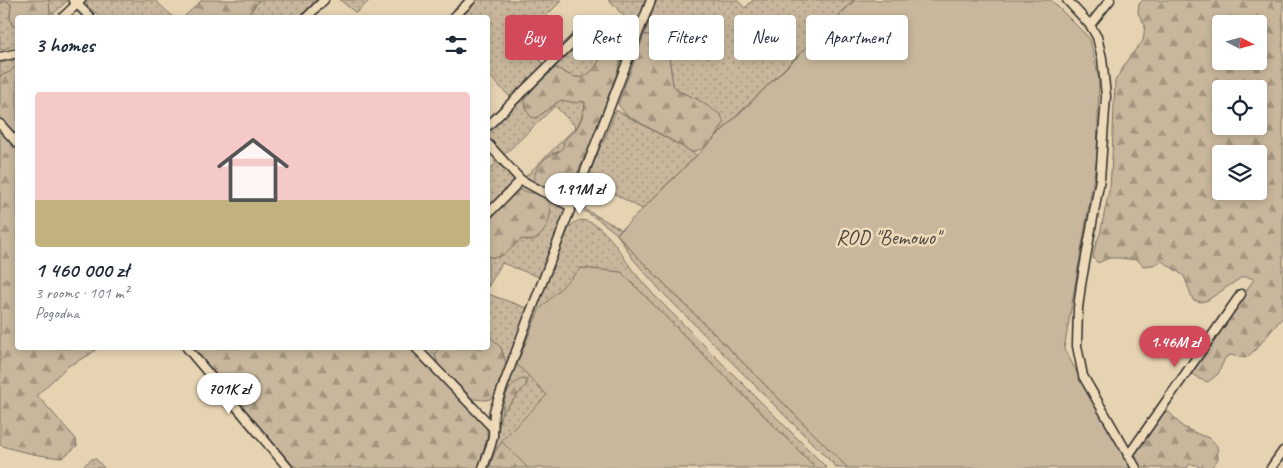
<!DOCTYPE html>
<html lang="en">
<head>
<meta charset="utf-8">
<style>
  :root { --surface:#fff; --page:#f2f2f3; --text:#1f2937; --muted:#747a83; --line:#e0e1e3; --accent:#d1495b }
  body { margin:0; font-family:Caveat,sans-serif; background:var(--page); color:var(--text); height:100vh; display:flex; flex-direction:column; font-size:19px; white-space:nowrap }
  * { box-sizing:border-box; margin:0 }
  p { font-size:16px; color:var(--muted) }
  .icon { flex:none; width:28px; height:28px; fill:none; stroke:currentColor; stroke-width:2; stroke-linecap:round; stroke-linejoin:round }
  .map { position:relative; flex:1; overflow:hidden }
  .drawer { position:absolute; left:15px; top:15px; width:475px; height:335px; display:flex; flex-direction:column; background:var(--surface); border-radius:5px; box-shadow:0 2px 8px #0003 }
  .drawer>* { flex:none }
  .hud { position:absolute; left:505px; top:15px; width:475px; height:45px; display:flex; gap:10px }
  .needle { width:32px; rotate:96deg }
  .buttons { position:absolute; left:1212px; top:15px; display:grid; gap:10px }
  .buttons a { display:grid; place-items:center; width:55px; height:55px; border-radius:5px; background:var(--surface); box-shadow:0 2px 8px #0003; font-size:25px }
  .price { position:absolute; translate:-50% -42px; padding:0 11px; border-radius:18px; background:#fff; color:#222; font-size:16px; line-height:32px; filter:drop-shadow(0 1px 2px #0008) }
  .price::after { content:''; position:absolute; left:50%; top:30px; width:15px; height:11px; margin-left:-8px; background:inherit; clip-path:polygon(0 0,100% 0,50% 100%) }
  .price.active { background:var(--accent); color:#fff }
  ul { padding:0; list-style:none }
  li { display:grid; align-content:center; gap:10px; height:265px; padding:0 20px }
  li+li { border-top:1px solid var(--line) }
  li span { display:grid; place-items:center; height:155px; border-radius:5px; color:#555 }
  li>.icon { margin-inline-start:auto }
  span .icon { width:90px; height:90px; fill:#fffc; stroke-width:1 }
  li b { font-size:21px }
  h2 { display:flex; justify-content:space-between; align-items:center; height:60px; padding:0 20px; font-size:21px }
  .chip { padding:0 18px; border-radius:5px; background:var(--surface); box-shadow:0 2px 8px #0003; font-size:18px; line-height:45px }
  .chip.active { background:var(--accent); color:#fff }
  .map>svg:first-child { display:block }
  .grass { fill:url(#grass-dots); stroke:#7a7164; fill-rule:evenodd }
  .forest { fill:url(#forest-firs); stroke:#7a7164; fill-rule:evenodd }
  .garden { fill:#c8b79c; stroke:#7a7164 }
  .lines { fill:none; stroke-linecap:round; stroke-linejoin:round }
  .minor-casing { stroke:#2b2b2b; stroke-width:11 }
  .minor { stroke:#eedab8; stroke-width:8 }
  .labels { text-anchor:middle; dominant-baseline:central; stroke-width:5; stroke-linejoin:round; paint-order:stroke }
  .park-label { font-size:21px; fill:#4a4742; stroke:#eedab8 }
</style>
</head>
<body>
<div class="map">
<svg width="1283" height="468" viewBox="0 0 1283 468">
  <defs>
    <pattern id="grass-dots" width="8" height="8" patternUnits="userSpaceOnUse" patternTransform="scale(1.25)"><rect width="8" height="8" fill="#c8b79c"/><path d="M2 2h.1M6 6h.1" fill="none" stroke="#a3957f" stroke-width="1.8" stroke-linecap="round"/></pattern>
    <pattern id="forest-firs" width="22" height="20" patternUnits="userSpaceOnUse" patternTransform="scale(1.25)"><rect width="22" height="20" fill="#c8b79c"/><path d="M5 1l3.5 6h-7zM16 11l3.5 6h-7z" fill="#a3957f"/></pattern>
  </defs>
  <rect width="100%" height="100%" fill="#e6d3b2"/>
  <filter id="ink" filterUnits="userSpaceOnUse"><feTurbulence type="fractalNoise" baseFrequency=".02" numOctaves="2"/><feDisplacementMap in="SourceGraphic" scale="10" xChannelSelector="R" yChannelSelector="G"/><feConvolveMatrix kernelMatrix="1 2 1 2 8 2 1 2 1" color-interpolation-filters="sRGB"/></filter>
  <g filter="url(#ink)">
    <g class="grass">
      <polygon points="49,0 67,0 67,1 50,17 47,18 50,14"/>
      <polygon points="87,0 155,0 173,17 101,17 87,6"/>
      <polygon points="259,0 319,0 301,17 246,18"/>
      <polygon points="340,0 370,0 356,13"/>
      <path d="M475 0H562L521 41 543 63 585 21 622 36 630 33 632 24 608 0H648C643 12 639 30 629 39L583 29 571 38 514 96H509L488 74V18H458Z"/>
      <polygon points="657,0 737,0 745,8 753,0 854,0 714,138 724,123 697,99 678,91 673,85 669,57 652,35 644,35"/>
      <polygon points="6,1 11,4 10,17 12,25 17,28 17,45 0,50 0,3"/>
      <path d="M591 34 622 44 628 49V52L570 202 568 203 527 180 526 176 576 127 555 106 505 154 502 155 488 141V130L584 35ZM602 46 621 58 608 100 590 146 577 173 569 181 566 190 552 154C554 154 558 152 560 151 569 144 586 113 585 102 578 99 569 102 561 100L552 106 542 114 525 99 536 86 555 68C561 69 564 73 570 75 587 84 597 66 603 53Z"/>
      <polygon points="17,56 17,65 10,72 0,76 0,63 15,60"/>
      <polygon points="616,110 697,155 642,209 590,180 588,178 602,142 604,141"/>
      <polygon points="496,159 567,209 541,275 539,277 502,263 488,287 488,256 493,258 522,239 531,241 517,190 488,219 488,172 496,163 494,161"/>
      <polygon points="583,199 586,210 621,229 617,234 632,251 848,468 837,468 661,291 633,259 617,234 599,220 581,209 580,204"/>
      <path d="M581 220C604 222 619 251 631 268 638 277 646 286 654 295L827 468H816L621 272 581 268 539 310 517 363 547 395 502 441 503 442 501 443 491 461 490 468H486L497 440 501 414 527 384 509 388 504 402 516 361 524 338 568 230C572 224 574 222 581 220Z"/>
      <polygon points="488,294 527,308 527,312 507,366 501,348 488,334"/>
      <polygon points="422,348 438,348 435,355 438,364"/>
      <polygon points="92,459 96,459 104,468 81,468"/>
    </g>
    <g class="forest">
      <polygon points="0,0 49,0 50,14 47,17 18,18 17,28 12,25 10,17 11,4 6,1 0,3"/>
      <polygon points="202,0 259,0 246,17 184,17"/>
      <path d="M1143 0H1283V317L1255 350 1246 358 1230 355 1225 358 1218 374 1208 382 1199 379 1191 372 1254 279 1248 277H1242L1208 300 1201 302 1193 300 1184 276 1162 261 1153 265 1143 266 1138 260 1119 258H1109L1098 263 1093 258 1095 246 1100 234 1110 186 1112 158 1115 81 1130 56 1143 41 1145 25 1138 13 1139 4ZM1221 24H1259V61H1221ZM1221 89H1259V126H1221ZM1221 154H1259V191H1221Z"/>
      <path d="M644 35H652L663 40 669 57 673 85 678 91 697 99 721 115 724 123C715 137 710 148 692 152L625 114 618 104Z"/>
      <path d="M605 40 613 41 621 49V58L617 73 590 146 577 174 569 181 563 196H557L535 182C533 170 542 159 553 154 556 152 557 153 560 151 564 148 563 144 565 140 567 137 571 134 574 132 580 125 585 112 585 102L581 101 577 103 561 100 536 118 531 117 526 110 525 99 536 86 555 68C561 69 564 73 570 75 587 84 597 66 603 53L602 46Z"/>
      <path d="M17 65 18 348H98L89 355 68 366 37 395 76 439 77 446 62 458C41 456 20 452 0 445V76L10 72Z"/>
      <path d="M517 190C526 192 540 193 547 199 556 208 546 233 537 238 532 242 528 240 522 239 511 247 503 262 488 256V219Z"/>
      <polygon points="488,334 501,348 507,366 495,398 485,400 473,399 438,364 435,355 438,348 488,348"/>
      <path d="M193 348H410L486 426C490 441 483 454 479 468H295Z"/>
      <path d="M522 379 527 380V384L501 414C505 397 506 387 522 379Z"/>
      <polygon points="1169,412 1183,427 1200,435 1210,438 1217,446 1218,459 1211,468 1201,468 1196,465 1190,464 1187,468 1139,468 1133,458 1138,447 1162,413"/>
      <path d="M505 442 529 468H490C492 458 495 451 501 443Z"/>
    </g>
    <g class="garden">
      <polygon points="855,0 1051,0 1090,39 1099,80 1097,159 1064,349 1131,468 848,468 632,251 617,234"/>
      <polygon points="581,268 621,272 816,468 528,468 501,441 547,395 517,364 539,310"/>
    </g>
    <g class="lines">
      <g class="minor-casing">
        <g id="minor">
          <polyline points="73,0 91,18"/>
          <polyline points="1067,0 1090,25 1097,37 1102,58 1106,96 1100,179 1081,285 1078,308 1077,346 1083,376 1136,468"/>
          <polyline points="62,18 81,0"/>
          <polyline points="306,18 324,0"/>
          <polyline points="453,18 471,0"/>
          <polyline points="1090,25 1110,0"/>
          <polyline points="0,57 18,53"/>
          <polyline points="0,124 18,144"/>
          <polyline points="488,126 582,33 588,30 592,30 634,45"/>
          <polyline points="488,144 521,180 571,207"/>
          <polyline points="488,214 521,180"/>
          <polyline points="187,348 288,468"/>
          <polyline points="416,348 493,428"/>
          <polyline points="1128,456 1241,294"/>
          <polyline points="483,468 491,445 493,436 494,411 528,319 651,0"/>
          <polyline points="1271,468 1283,451"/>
        </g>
      </g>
      <use href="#minor" class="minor"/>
    </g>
  </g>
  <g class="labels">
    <g class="park-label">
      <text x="888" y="237">ROD "Bemowo"</text>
    </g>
  </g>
</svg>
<div class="buttons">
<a><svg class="needle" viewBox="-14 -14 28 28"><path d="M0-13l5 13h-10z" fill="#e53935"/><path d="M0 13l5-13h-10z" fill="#747a83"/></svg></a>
<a><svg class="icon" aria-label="locate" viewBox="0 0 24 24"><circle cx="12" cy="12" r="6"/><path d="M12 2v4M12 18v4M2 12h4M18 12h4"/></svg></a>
<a><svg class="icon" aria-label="layers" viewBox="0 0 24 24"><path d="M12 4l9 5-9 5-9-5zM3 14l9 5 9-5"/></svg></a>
</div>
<b class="price" style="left:580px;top:215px">1.91M zł</b>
<b class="price active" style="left:1175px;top:368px">1.46M zł</b>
<b class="price" style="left:229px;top:415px">701K zł</b>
<div class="hud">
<a class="chip active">Buy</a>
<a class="chip">Rent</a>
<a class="chip">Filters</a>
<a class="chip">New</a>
<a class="chip">Apartment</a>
</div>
<section class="drawer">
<h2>3 homes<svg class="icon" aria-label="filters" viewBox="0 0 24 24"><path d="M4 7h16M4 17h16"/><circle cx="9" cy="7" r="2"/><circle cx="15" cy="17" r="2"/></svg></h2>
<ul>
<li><span style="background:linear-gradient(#f6c9c9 70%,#c2b280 0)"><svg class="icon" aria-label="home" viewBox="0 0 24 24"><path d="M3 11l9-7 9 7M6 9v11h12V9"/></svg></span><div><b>1 460 000 zł</b><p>3 rooms · 101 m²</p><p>Pogodna</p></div></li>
</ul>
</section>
</div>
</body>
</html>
